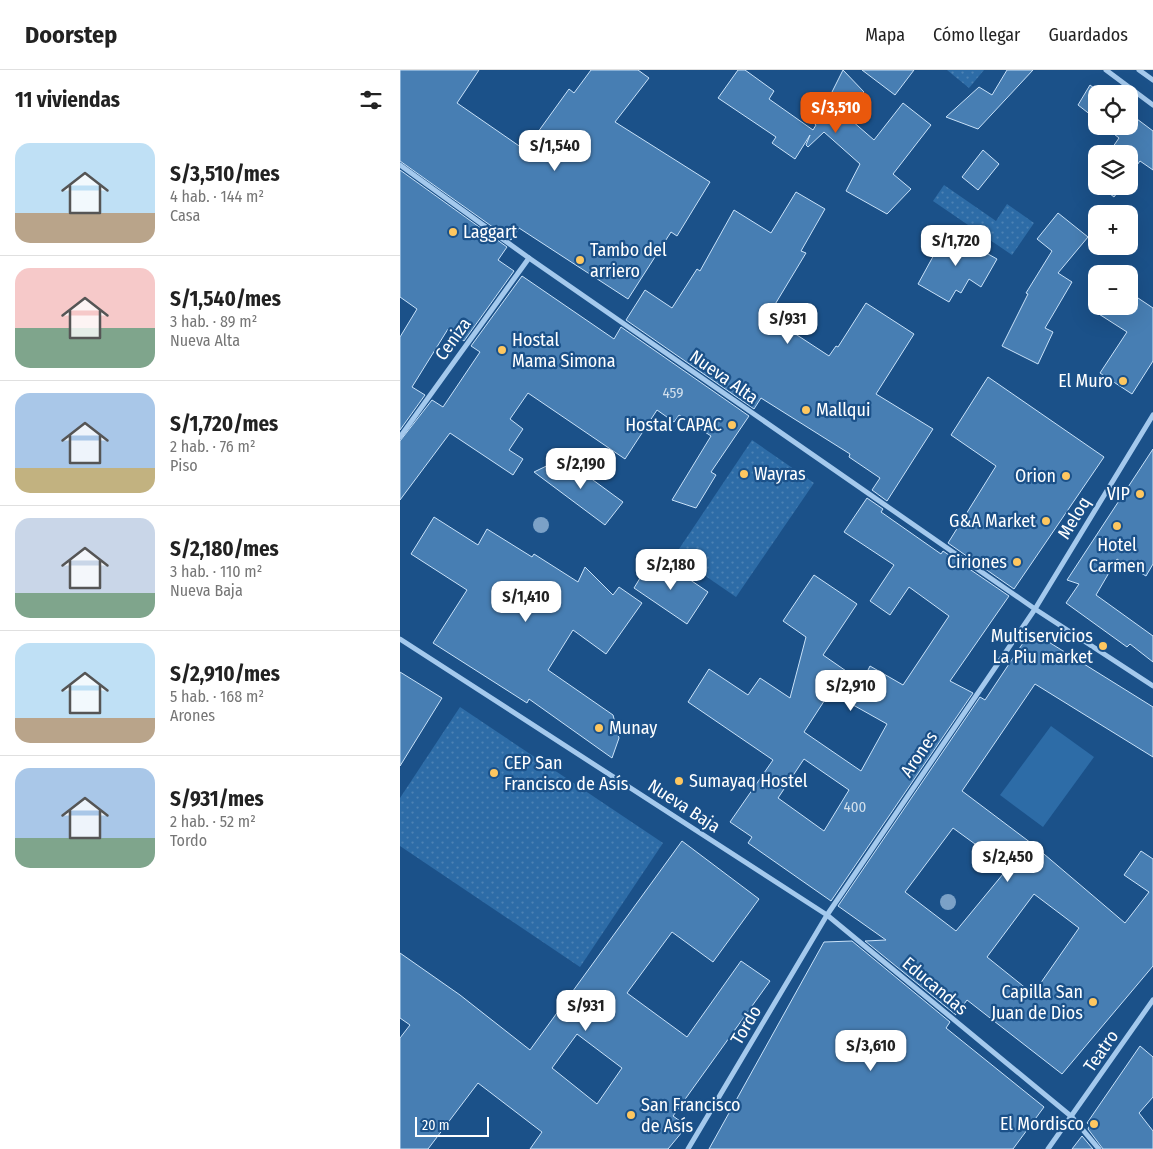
<!DOCTYPE html>
<html lang="es">
<head>
<meta charset="utf-8">
<style>
  :root { --surface:#fff; --page:#f6f6f6; --text:#222; --muted:#767676; --line:#e0e0e0; --accent:#ea580c }
  body { margin:0; font-family:"Fira Sans Condensed",sans-serif; background:var(--page); color:var(--text); height:100vh; display:flex; flex-direction:column; font-size:19px; white-space:nowrap }
  * { box-sizing:border-box; margin:0 }
  p { font-size:16px; color:var(--muted) }
  .icon { flex:none; width:28px; height:28px; fill:none; stroke:currentColor; stroke-width:2; stroke-linecap:round; stroke-linejoin:round }
  .map { position:relative; flex:1; overflow:hidden }
  .drawer { display:flex; flex-direction:column; background:var(--surface); width:400px }
  .drawer>* { flex:none }
  .controls { position:absolute; left:688px; top:15px; display:grid; gap:10px }
  .controls a { display:grid; place-items:center; width:50px; height:50px; border-radius:10px; background:var(--surface); box-shadow:0 5px 20px #0002; font-size:25px }
  .scale { position:absolute; left:15px; bottom:12px; width:74px; box-sizing:border-box; padding-left:5px; border:2px solid #fff; border-top:0; font-size:14px; line-height:18px; white-space:nowrap; color:#fff; -webkit-text-stroke:4px #1b5189; paint-order:stroke }
  .price { position:absolute; translate:-50% -42px; padding:0 11px; border-radius:10px; background:#fff; color:#222; font-size:16px; line-height:32px; filter:drop-shadow(0 1px 2px #0008) }
  .price::after { content:''; position:absolute; left:50%; top:30px; width:15px; height:11px; margin-left:-8px; background:inherit; clip-path:polygon(0 0,100% 0,50% 100%) }
  .price.on { background:var(--accent); color:#fff }
  ul { padding:0; list-style:none }
  li { display:flex; align-items:center; gap:15px; height:125px; padding:0 15px }
  li+li { border-top:1px solid var(--line) }
  li span { display:grid; place-items:center; flex:none; width:140px; height:100px; border-radius:15px; color:#555 }
  li>.icon { margin-inline-start:auto }
  span .icon { width:60px; height:60px; fill:#fffc; stroke-width:1 }
  li b { font-size:21px }
  h2 { display:flex; justify-content:space-between; align-items:center; height:60px; padding:0 15px; font-size:21px }
  header { display:flex; align-items:center; gap:30px; box-sizing:border-box; height:70px; padding:0 25px; background:var(--surface); border-bottom:1px solid var(--line) }
  header strong { font-size:24px }
  nav { display:flex; gap:28px; margin-inline-start:auto; font-size:18px }
  main { display:flex; flex:1; min-height:0 }
  .map>svg:first-child { display:block }
  .grass { fill:url(#grass-dots) }
  .garden { fill:#2d6ca7 }
  .building { fill:#477eb3; stroke:#c9e2f9; fill-rule:evenodd }
  .lines { fill:none; stroke-linecap:round; stroke-linejoin:round }
  .street { stroke:#a4c9ed; stroke-width:5 }
  .tree { fill:#7ba1c7 }
  .poi-dot { fill:#fec760; stroke:#1b5189; stroke-width:2 }
  .labels { text-anchor:middle; dominant-baseline:central; stroke-width:4.5; stroke-linejoin:round; paint-order:stroke }
  .number-label { font-size:15px; fill:#d1dfec }
  .poi-label { font-size:18px; fill:#fff; stroke:#1b5189; text-anchor:start }
  .street-label { font-size:18px; fill:#fff; stroke:#1b5189 }
</style>
</head>
<body>
<header>
<strong>Doorstep</strong>
<nav><a>Mapa</a><a>Cómo llegar</a><a>Guardados</a></nav>
</header>
<main>
<section class="drawer">
<h2>11 viviendas<svg class="icon" aria-label="filters" viewBox="0 0 24 24"><path d="M4 7h16M4 17h16"/><circle cx="9" cy="7" r="2"/><circle cx="15" cy="17" r="2"/></svg></h2>
<ul>
<li><span style="background:linear-gradient(#bfe0f5 70%,#b9a48a 0)"><svg class="icon" aria-label="home" viewBox="0 0 24 24"><path d="M3 11l9-7 9 7M6 9v11h12V9"/></svg></span><div><b>S/3,510/mes</b><p>4 hab. · 144 m²</p><p>Casa</p></div></li>
<li><span style="background:linear-gradient(#f6c9c9 60%,#7fa58c 0)"><svg class="icon" aria-label="home" viewBox="0 0 24 24"><path d="M3 11l9-7 9 7M6 9v11h12V9"/></svg></span><div><b>S/1,540/mes</b><p>3 hab. · 89 m²</p><p>Nueva Alta</p></div></li>
<li><span style="background:linear-gradient(#a9c7e8 75%,#c2b280 0)"><svg class="icon" aria-label="home" viewBox="0 0 24 24"><path d="M3 11l9-7 9 7M6 9v11h12V9"/></svg></span><div><b>S/1,720/mes</b><p>2 hab. · 76 m²</p><p>Piso</p></div></li>
<li><span style="background:linear-gradient(#c9d6e8 75%,#7fa58c 0)"><svg class="icon" aria-label="home" viewBox="0 0 24 24"><path d="M3 11l9-7 9 7M6 9v11h12V9"/></svg></span><div><b>S/2,180/mes</b><p>3 hab. · 110 m²</p><p>Nueva Baja</p></div></li>
<li><span style="background:linear-gradient(#bfe0f5 75%,#b9a48a 0)"><svg class="icon" aria-label="home" viewBox="0 0 24 24"><path d="M3 11l9-7 9 7M6 9v11h12V9"/></svg></span><div><b>S/2,910/mes</b><p>5 hab. · 168 m²</p><p>Arones</p></div></li>
<li><span style="background:linear-gradient(#a9c7e8 70%,#7fa58c 0)"><svg class="icon" aria-label="home" viewBox="0 0 24 24"><path d="M3 11l9-7 9 7M6 9v11h12V9"/></svg></span><div><b>S/931/mes</b><p>2 hab. · 52 m²</p><p>Tordo</p></div></li>
</ul>
</section>
<div class="map">
<svg width="753" height="1079" viewBox="0 0 753 1079">
  <defs>
    <pattern id="grass-dots" width="8" height="8" patternUnits="userSpaceOnUse" patternTransform="scale(1.25)"><rect width="8" height="8" fill="#2d6ca7"/><path d="M2 2h.1M6 6h.1" fill="none" stroke="#4c82b4" stroke-width="1.8" stroke-linecap="round"/></pattern>
  </defs>
  <rect width="100%" height="100%" fill="#1b5189"/>
  <g class="grass">
    <polygon points="547,0 584,0 569,18"/>
    <polygon points="544,115 596,151 607,134 634,153 612,185 533,131"/>
    <polygon points="352,370 414,413 336,527 275,485"/>
    <polygon points="60,637 263,773 180,897 0,776 0,728"/>
  </g>
  <polygon class="garden" points="651,656 694,687 643,757 600,725"/>
  <g class="building">
    <polygon points="0,0 79,0 57,33 125,80 169,19 174,23 191,0 238,0 249,8 215,52 310,112 277,166 271,162 228,229 119,158 111,170 0,91"/>
    <polygon points="338,0 345,0 374,21 369,29 413,60 416,55 409,49 421,24 428,30 443,0 464,22 443,43 474,70 503,33 531,55 493,104 511,119 487,144 446,121 460,94 424,62 408,77 406,75 410,65 395,89 372,73 376,67 318,28"/>
    <polygon points="462,0 514,0 495,25"/>
    <polygon points="607,0 633,0 578,59 546,47 579,17 592,25"/>
    <polygon points="690,15 702,24 696,24 696,49 678,35"/>
    <polygon points="729,43 753,61 753,100 740,91 729,106 729,84 708,84 719,68 704,56 729,56"/>
    <polygon points="583,80 599,94 578,120 562,107"/>
    <polygon points="0,100 107,177 98,190 114,201 64,271 48,259 12,317 25,325 0,360 0,267 17,239 0,227"/>
    <polygon points="700,116 722,116 714,127"/>
    <polygon points="396,122 425,139 401,181 406,183 368,246 429,286 436,276 438,277 466,233 514,264 476,324 533,359 487,431 472,420 480,408 449,387 450,384 361,328 354,339 226,250 245,220 272,238 297,199 300,201 334,140 371,163"/>
    <polygon points="658,143 688,167 658,203 672,212 645,258 653,262 638,294 602,276 628,224 626,223 652,181 637,169"/>
    <polygon points="547,161 597,189 581,217 569,209 561,223 556,220 549,232 518,214"/>
    <polygon points="122,206 214,269 221,257 349,346 311,402 316,405 296,438 272,430 311,366 279,345 274,352 257,340 225,389 128,323 110,349 123,359 109,380 123,389 113,405 50,363 0,430 0,371 32,330 43,337 80,282 71,276"/>
    <polygon points="729,222 753,238 753,291 732,324 700,303 727,262 691,239 696,231 696,236 729,236"/>
    <polygon points="588,307 704,387 614,519 548,473 596,396 551,365"/>
    <polygon points="753,379 753,494 746,506 717,489 696,525 753,566 753,592 730,574 727,577 666,533 679,514 667,510"/>
    <polygon points="163,388 223,432 205,455 134,402"/>
    <path d="M467 428 483 439 481 442 541 484 543 481 609 526 550 611 573 623 431 831 348 773 352 767 330 752 373 690 288 632 309 599 348 625 360 608 390 628 406 567 383 551 414 505 457 534 423 585 462 612 470 596 503 615 549 546 509 517 490 545 470 531 494 495 444 462ZM430 622 487 654 461 701 404 662ZM404 689 449 720 424 761 378 728Z"/>
    <polygon points="34,447 78,475 87,459 132,487 134,484 178,512 185,497 213,525 219,517 242,533 206,584 173,560 148,600 213,645 219,668 212,688 129,629 127,633 33,573 67,520 11,484"/>
    <polygon points="251,490 285,509 286,507 308,522 287,554 234,518"/>
    <path d="M631 561 753 637V687L635 614 562 721 631 773 725 853 749 822 724 805 741 781 753 789V896L662 1004 567 930 556 945 465 871 486 870 438 836 580 627 585 630ZM553 758 608 798 556 861 505 822ZM634 824 679 858 633 924 587 887Z"/>
    <polygon points="0,602 42,628 0,696"/>
    <path d="M282 771 359 829 313 892 272 862 227 923 287 967 341 891 370 911 273 1046 287 1056 268 1079H130L142 1062 78 1013 28 1079H0V968L10 955 0 948V883L60 925 130 980ZM177 964 222 998 197 1034 152 998Z"/>
    <polygon points="452,871 550,952 546,958 644,1037 613,1079 309,1079 424,872"/>
    <polygon points="740,976 753,987 753,1027 739,1043 753,1061 753,1079 703,1079 688,1059 690,1055 687,1053"/>
    <polygon points="682,1066 693,1079 672,1079"/>
  </g>
  <g class="lines">
    <g class="street">
      <polyline points="706,0 753,35"/>
      <polyline points="739,0 753,10"/>
      <polyline points="0,95 129,188 635,539 753,616"/>
      <polyline points="0,367 129,188"/>
      <polyline points="0,569 427,845 672,1047 699,1079"/>
      <polyline points="288,1079 427,845 635,539 753,345"/>
      <polyline points="648,1079 753,930"/>
    </g>
  </g>
  <g class="tree">
    <circle cx="141" cy="455" r="8"/>
    <circle cx="548" cy="832" r="8"/>
  </g>
  <g class="poi-dot">
    <circle cx="53" cy="162" r="5"/>
    <circle cx="180" cy="190" r="5"/>
    <circle cx="102" cy="280" r="5"/>
    <circle cx="723" cy="311" r="5"/>
    <circle cx="406" cy="340" r="5"/>
    <circle cx="332" cy="355" r="5"/>
    <circle cx="344" cy="404" r="5"/>
    <circle cx="666" cy="406" r="5"/>
    <circle cx="740" cy="424" r="5"/>
    <circle cx="646" cy="451" r="5"/>
    <circle cx="717" cy="456" r="5"/>
    <circle cx="617" cy="492" r="5"/>
    <circle cx="703" cy="576" r="5"/>
    <circle cx="199" cy="658" r="5"/>
    <circle cx="94" cy="703" r="5"/>
    <circle cx="279" cy="711" r="5"/>
    <circle cx="693" cy="932" r="5"/>
    <circle cx="231" cy="1045" r="5"/>
    <circle cx="694" cy="1054" r="5"/>
  </g>
  <g class="labels">
    <g class="number-label">
      <text x="273" y="323">459</text>
      <text x="455" y="737">400</text>
    </g>
    <g class="poi-label">
      <text x="63" y="162">Laggart</text>
      <text x="190" y="180">Tambo del<tspan x="190" dy="21">arriero</tspan></text>
      <text x="112" y="270">Hostal<tspan x="112" dy="21">Mama Simona</tspan></text>
      <text x="713" y="311" text-anchor="end">El Muro</text>
      <text x="416" y="340">Mallqui</text>
      <text x="322" y="355" text-anchor="end">Hostal CAPAC</text>
      <text x="354" y="404">Wayras</text>
      <text x="656" y="406" text-anchor="end">Orion</text>
      <text x="730" y="424" text-anchor="end">VIP</text>
      <text x="636" y="451" text-anchor="end">G&amp;A Market</text>
      <text x="717" y="475" text-anchor="middle">Hotel<tspan x="717" dy="21">Carmen</tspan></text>
      <text x="607" y="492" text-anchor="end">Ciriones</text>
      <text x="693" y="566" text-anchor="end">Multiservicios<tspan x="693" dy="21">La Piu market</tspan></text>
      <text x="209" y="658">Munay</text>
      <text x="104" y="693">CEP San<tspan x="104" dy="21">Francisco de Asís</tspan></text>
      <text x="289" y="711">Sumayaq Hostel</text>
      <text x="683" y="922" text-anchor="end">Capilla San<tspan x="683" dy="21">Juan de Dios</tspan></text>
      <text x="241" y="1035">San Francisco<tspan x="241" dy="21">de Asís</tspan></text>
      <text x="684" y="1054" text-anchor="end">El Mordisco</text>
    </g>
    <g class="street-label">
      <text transform="translate(53 269) rotate(-54)">Ceniza</text>
      <text transform="translate(324 307) rotate(35)">Nueva Alta</text>
      <text transform="translate(674 448) rotate(-59)">Meloq</text>
      <text transform="translate(519 684) rotate(-56)">Arones</text>
      <text transform="translate(284 736) rotate(33)">Nueva Baja</text>
      <text transform="translate(535 916) rotate(40)">Educandas</text>
      <text transform="translate(346 955) rotate(-59)">Tordo</text>
      <text transform="translate(701 981) rotate(-55)">Teatro</text>
    </g>
  </g>
</svg>
<div class="controls">
<a><svg class="icon" aria-label="locate" viewBox="0 0 24 24"><circle cx="12" cy="12" r="6"/><path d="M12 2v4M12 18v4M2 12h4M18 12h4"/></svg></a>
<a><svg class="icon" aria-label="layers" viewBox="0 0 24 24"><path d="M12 4l9 5-9 5-9-5zM3 14l9 5 9-5"/></svg></a>
<a>+</a>
<a>−</a>
</div>
<div class="scale">20 m</div>
<b class="price on" style="left:436px;top:64px">S/3,510</b>
<b class="price" style="left:155px;top:102px">S/1,540</b>
<b class="price" style="left:556px;top:197px">S/1,720</b>
<b class="price" style="left:388px;top:275px">S/931</b>
<b class="price" style="left:181px;top:420px">S/2,190</b>
<b class="price" style="left:271px;top:521px">S/2,180</b>
<b class="price" style="left:126px;top:553px">S/1,410</b>
<b class="price" style="left:451px;top:642px">S/2,910</b>
<b class="price" style="left:608px;top:813px">S/2,450</b>
<b class="price" style="left:186px;top:962px">S/931</b>
<b class="price" style="left:471px;top:1002px">S/3,610</b>
</div>
</main>
</body>
</html>
